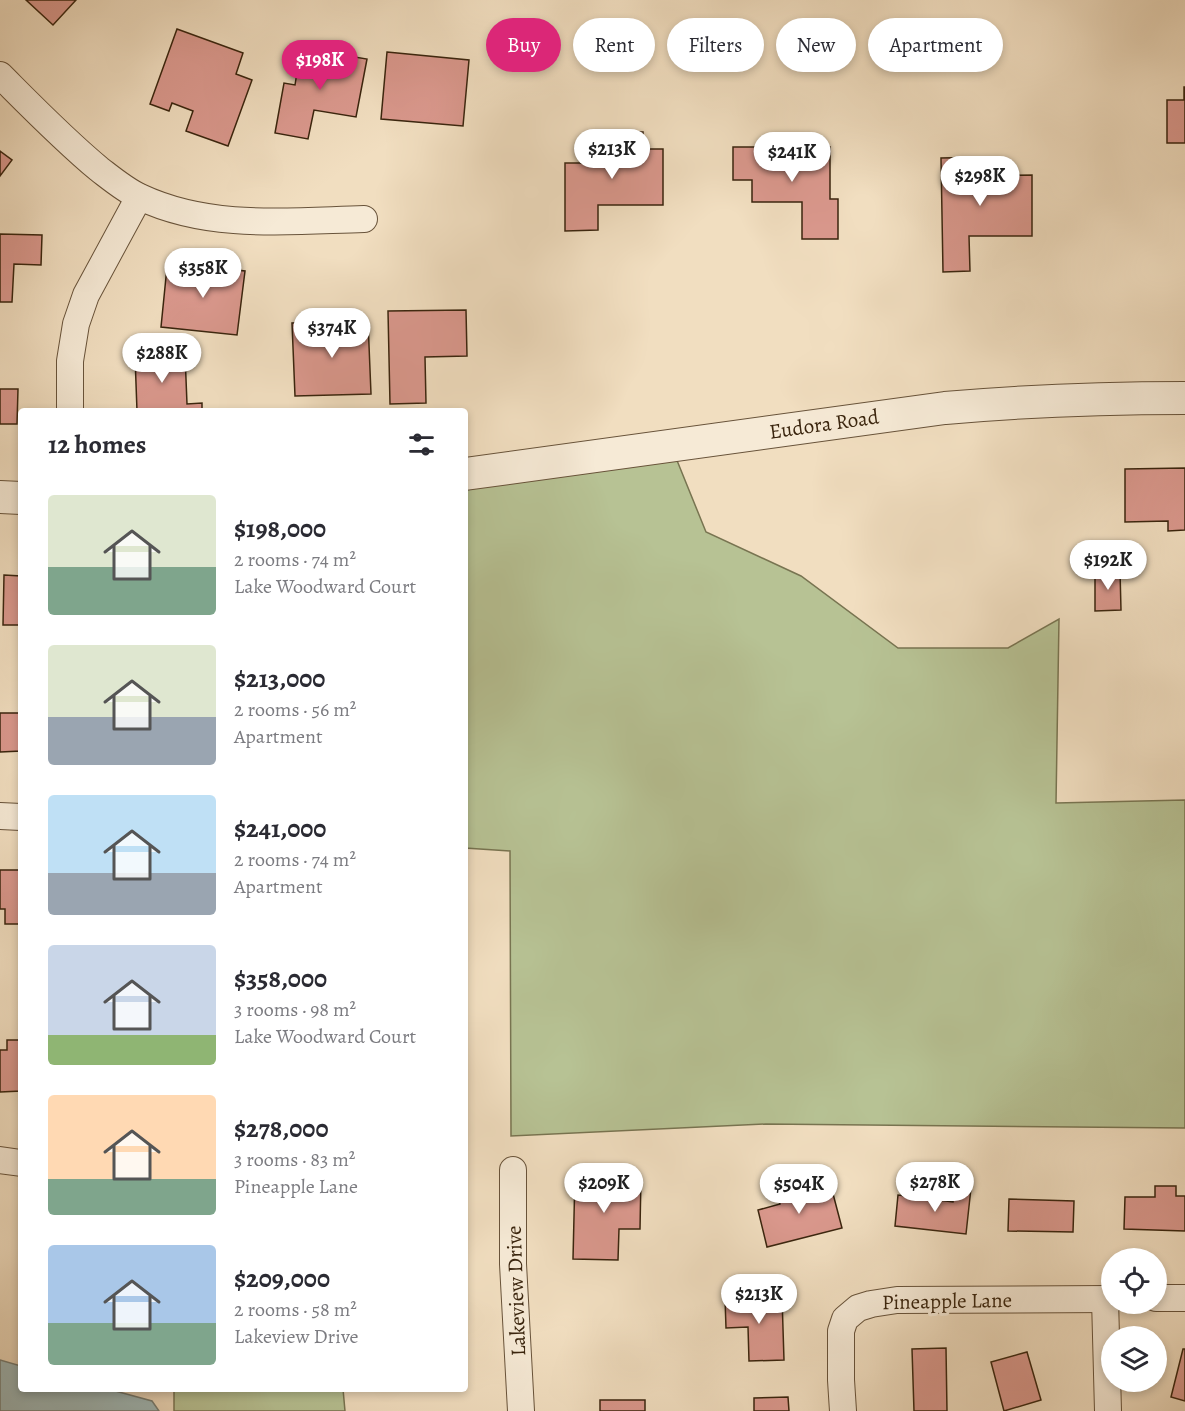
<!DOCTYPE html>
<html lang="en">
<head>
<meta charset="utf-8">
<style>
  :root { --surface:#fff; --page:#f7f7f7; --text:#2b2b33; --muted:#7c7c81; --accent:#db2777 }
  body { margin:0; font-family:Alegreya,serif; background:var(--page); color:var(--text); height:100vh; display:flex; flex-direction:column; font-size:22px; white-space:nowrap }
  * { box-sizing:border-box; margin:0 }
  p { font-size:20px; color:var(--muted) }
  .icon { flex:none; width:33px; height:33px; fill:none; stroke:currentColor; stroke-width:2; stroke-linecap:round; stroke-linejoin:round }
  .map { position:relative; flex:1; overflow:hidden }
  .sheet { position:absolute; left:18px; top:408px; width:450px; height:984px; display:flex; flex-direction:column; background:var(--surface); border-radius:6px; box-shadow:0 3px 9px #0003 }
  .sheet>* { flex:none }
  .banner { position:absolute; left:486px; top:18px; width:570px; height:54px; display:flex; gap:12px }
  .fabs { position:absolute; left:1101px; top:1248px; display:grid; gap:12px }
  .fabs a { display:grid; place-items:center; width:66px; height:66px; border-radius:50%; background:var(--surface); box-shadow:0 3px 9px #0003; font-size:30px }
  .price { position:absolute; translate:-50% -51px; padding:0 14px; border-radius:21px; background:#fff; color:#222; font-size:20px; line-height:39px; filter:drop-shadow(0 2px 3px #0008) }
  .price::after { content:''; position:absolute; left:50%; top:36px; width:18px; height:14px; margin-left:-9px; background:inherit; clip-path:polygon(0 0,100% 0,50% 100%) }
  .price.active { background:var(--accent); color:#fff }
  ul { padding:0; list-style:none }
  li { display:flex; align-items:center; gap:18px; height:150px; padding:0 30px }
  li span { display:grid; place-items:center; flex:none; width:168px; height:120px; border-radius:6px; color:#555 }
  li>.icon { margin-inline-start:auto }
  span .icon { width:72px; height:72px; fill:#fffc; stroke-width:1 }
  li b { font-size:26px }
  h2 { display:flex; justify-content:space-between; align-items:center; height:72px; padding:0 30px; font-size:26px }
  .tag { padding:0 21px; border-radius:27px; background:var(--surface); box-shadow:0 3px 9px #0003; font-size:21px; line-height:54px }
  .tag.active { background:var(--accent); color:#fff }
  .map>svg:first-child { display:block }
  .green { fill:#b7c294; stroke:#787451; stroke-width:1.5 }
  .water { fill:#9ebabb; stroke:#767e76; stroke-width:1.5 }
  .building { fill:#da988d; stroke:#3a250e; stroke-width:1.5 }
  .lines { fill:none; stroke-linecap:round; stroke-linejoin:round }
  .minor-casing { stroke:#68533a; stroke-width:28 }
  .tertiary-casing { stroke:#68533a; stroke-width:34 }
  .minor { stroke:#f6ead6; stroke-width:26 }
  .tertiary { stroke:#f6ead6; stroke-width:32 }
  .labels { text-anchor:middle; dominant-baseline:central; stroke-width:6; stroke-linejoin:round; paint-order:stroke }
  .street-label { font-size:21px; fill:#3a250e; stroke:#f6ead6 }
</style>
</head>
<body>
<div class="map">
<svg width="1185" height="1411" viewBox="0 0 1185 1411">
  <rect width="100%" height="100%" fill="#f1dec0"/>
  <filter id="stains"><feTurbulence type="fractalNoise" baseFrequency=".00333" numOctaves="4"/><feColorMatrix values="0 0 0 0 .2 0 0 0 0 .09 0 0 0 0 .02 0 0 0 .5 -.17"/></filter>
  <radialGradient id="worn" r=".72"><stop offset=".6" stop-color="#630" stop-opacity="0"/><stop offset="1" stop-color="#630" stop-opacity=".3"/></radialGradient>
  <g class="green">
    <polygon points="676,458 706,532 801,576 898,648 1008,648 1059,619 1056,803 1185,800 1185,1128 766,1124 511,1136 510,851 465,848 465,487"/>
    <polygon points="174,1389 343,1389 345,1411 174,1411"/>
  </g>
  <polygon class="water" points="0,1360 21,1366 21,1389 108,1389 152,1401 159,1411 0,1411"/>
  <g class="building">
    <polygon points="26,0 76,0 53,25"/>
    <polygon points="177,29 243,53 236,74 252,80 228,146 186,131 193,111 172,103 169,111 150,104"/>
    <polygon points="301,48 367,59 356,117 314,110 308,139 275,133 284,83 295,85"/>
    <polygon points="387,52 469,60 463,126 381,119"/>
    <polygon points="1184,87 1185,87 1185,143 1167,143 1167,100 1184,100"/>
    <polygon points="619,132 643,132 643,149 663,149 663,205 598,205 598,230 565,231 565,163 582,163 582,144 619,143"/>
    <polygon points="733,147 830,147 830,199 838,199 838,239 802,239 802,202 752,202 752,180 733,180"/>
    <polygon points="0,151 12,160 0,176"/>
    <polygon points="989,157 989,176 1032,175 1032,236 969,236 970,271 943,272 941,158"/>
    <polygon points="0,234 42,235 41,265 14,264 12,302 0,302"/>
    <polygon points="191,265 245,271 237,335 161,327 167,267 191,270"/>
    <polygon points="466,310 467,356 425,357 426,403 390,404 388,311"/>
    <polygon points="368,321 371,394 295,396 292,323"/>
    <polygon points="185,354 187,404 202,403 202,411 137,411 135,356"/>
    <polygon points="0,389 18,389 17,424 0,424"/>
    <polygon points="1185,468 1185,530 1168,531 1168,521 1125,522 1125,469"/>
    <polygon points="1095,571 1120,571 1121,610 1095,611"/>
    <polygon points="4,575 21,576 21,625 3,625"/>
    <polygon points="0,713 21,713 21,751 0,752"/>
    <polygon points="0,870 21,870 21,924 5,924 5,909 0,909"/>
    <polygon points="7,1040 21,1040 21,1091 0,1092 0,1050 7,1050"/>
    <polygon points="575,1175 641,1176 640,1229 619,1229 618,1260 573,1259"/>
    <polygon points="806,1181 810,1196 832,1190 842,1228 767,1247 758,1210 780,1204 776,1189"/>
    <polygon points="955,1186 971,1188 966,1234 895,1226 898,1195 953,1202"/>
    <polygon points="1155,1186 1176,1186 1176,1196 1185,1196 1185,1231 1124,1229 1125,1197 1155,1197"/>
    <polygon points="1009,1199 1074,1201 1073,1232 1008,1231"/>
    <polygon points="782,1297 784,1360 749,1361 748,1327 726,1328 725,1298"/>
    <polygon points="946,1348 947,1411 914,1411 912,1349"/>
    <polygon points="1183,1349 1185,1349 1185,1401 1171,1397"/>
    <polygon points="1027,1352 1041,1400 1004,1411 991,1362"/>
    <polygon points="788,1397 789,1411 754,1411 754,1398"/>
    <rect x="600" y="1400" width="45" height="11"/>
  </g>
  <g class="lines">
    <g class="minor-casing">
      <g id="minor">
        <path d="M0 75C32 107 64 140 99 169 112 179 125 190 140 197 210 230 289 221 364 219"/>
        <polyline points="70,411 70,361 76,324 86,295 139,197"/>
        <polyline points="0,816 21,817"/>
        <polyline points="0,1160 21,1163"/>
        <polyline points="513,1170 513,1264 521,1411"/>
        <polyline points="1156,1298 1185,1298"/>
        <polyline points="1105,1299 1108,1411"/>
        <polyline points="843,1411 841,1380 841,1331 845,1319 858,1308 871,1304 897,1300 1112,1299"/>
      </g>
    </g>
    <g class="tertiary-casing">
      <g id="tertiary">
        <path d="M465 474 945 408C1025 401 1105 398 1185 398"/>
        <polyline points="0,497 21,498"/>
      </g>
    </g>
    <use href="#minor" class="minor"/>
    <use href="#tertiary" class="tertiary"/>
  </g>
  <g class="labels">
    <g class="street-label">
      <text transform="translate(824 424) rotate(-8)">Eudora Road</text>
      <text transform="translate(516 1291) rotate(-92)">Lakeview Drive</text>
      <text transform="translate(947 1301) rotate(-1)">Pineapple Lane</text>
    </g>
  </g>
  <rect width="100%" height="100%" filter="url(#stains)"/>
  <rect width="100%" height="100%" fill="url(#worn)"/>
</svg>
<div class="fabs">
<a><svg class="icon" aria-label="locate" viewBox="0 0 24 24"><circle cx="12" cy="12" r="6"/><path d="M12 2v4M12 18v4M2 12h4M18 12h4"/></svg></a>
<a><svg class="icon" aria-label="layers" viewBox="0 0 24 24"><path d="M12 4l9 5-9 5-9-5zM3 14l9 5 9-5"/></svg></a>
</div>
<b class="price active" style="left:320px;top:91px">$198K</b>
<b class="price" style="left:612px;top:180px">$213K</b>
<b class="price" style="left:792px;top:183px">$241K</b>
<b class="price" style="left:980px;top:207px">$298K</b>
<b class="price" style="left:203px;top:299px">$358K</b>
<b class="price" style="left:332px;top:359px">$374K</b>
<b class="price" style="left:162px;top:384px">$288K</b>
<b class="price" style="left:1108px;top:591px">$192K</b>
<b class="price" style="left:935px;top:1213px">$278K</b>
<b class="price" style="left:604px;top:1214px">$209K</b>
<b class="price" style="left:799px;top:1215px">$504K</b>
<b class="price" style="left:759px;top:1325px">$213K</b>
<div class="banner">
<a class="tag active">Buy</a>
<a class="tag">Rent</a>
<a class="tag">Filters</a>
<a class="tag">New</a>
<a class="tag">Apartment</a>
</div>
<section class="sheet">
<h2>12 homes<svg class="icon" aria-label="filters" viewBox="0 0 24 24"><path d="M4 7h16M4 17h16"/><circle cx="9" cy="7" r="2"/><circle cx="15" cy="17" r="2"/></svg></h2>
<ul>
<li><span style="background:linear-gradient(#dfe7d0 60%,#7fa58c 0)"><svg class="icon" aria-label="home" viewBox="0 0 24 24"><path d="M3 11l9-7 9 7M6 9v11h12V9"/></svg></span><div><b>$198,000</b><p>2 rooms · 74 m²</p><p>Lake Woodward Court</p></div></li>
<li><span style="background:linear-gradient(#dfe7d0 60%,#9aa5b1 0)"><svg class="icon" aria-label="home" viewBox="0 0 24 24"><path d="M3 11l9-7 9 7M6 9v11h12V9"/></svg></span><div><b>$213,000</b><p>2 rooms · 56 m²</p><p>Apartment</p></div></li>
<li><span style="background:linear-gradient(#bfe0f5 65%,#9aa5b1 0)"><svg class="icon" aria-label="home" viewBox="0 0 24 24"><path d="M3 11l9-7 9 7M6 9v11h12V9"/></svg></span><div><b>$241,000</b><p>2 rooms · 74 m²</p><p>Apartment</p></div></li>
<li><span style="background:linear-gradient(#c9d6e8 75%,#8fb573 0)"><svg class="icon" aria-label="home" viewBox="0 0 24 24"><path d="M3 11l9-7 9 7M6 9v11h12V9"/></svg></span><div><b>$358,000</b><p>3 rooms · 98 m²</p><p>Lake Woodward Court</p></div></li>
<li><span style="background:linear-gradient(#ffd9b3 70%,#7fa58c 0)"><svg class="icon" aria-label="home" viewBox="0 0 24 24"><path d="M3 11l9-7 9 7M6 9v11h12V9"/></svg></span><div><b>$278,000</b><p>3 rooms · 83 m²</p><p>Pineapple Lane</p></div></li>
<li><span style="background:linear-gradient(#a9c7e8 65%,#7fa58c 0)"><svg class="icon" aria-label="home" viewBox="0 0 24 24"><path d="M3 11l9-7 9 7M6 9v11h12V9"/></svg></span><div><b>$209,000</b><p>2 rooms · 58 m²</p><p>Lakeview Drive</p></div></li>
</ul>
</section>
</div>
</body>
</html>
